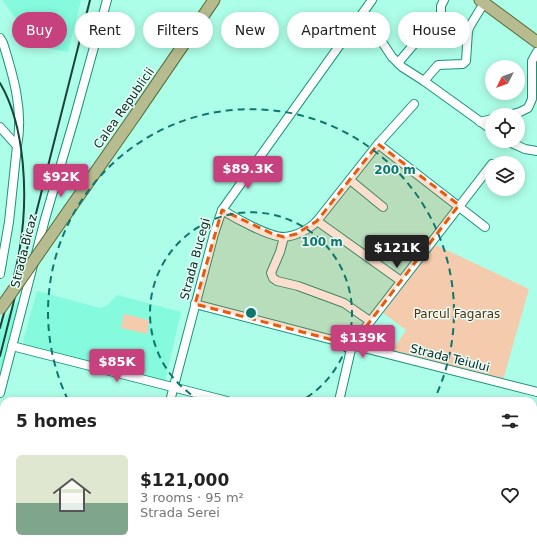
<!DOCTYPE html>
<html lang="en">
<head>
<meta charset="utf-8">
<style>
  :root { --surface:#fff; --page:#f2f2f2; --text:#222; --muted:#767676; --line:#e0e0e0; --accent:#c8417f }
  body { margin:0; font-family:"DejaVu Sans",sans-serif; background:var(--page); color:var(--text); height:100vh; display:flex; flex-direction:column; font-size:15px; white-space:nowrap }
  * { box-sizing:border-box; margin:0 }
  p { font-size:13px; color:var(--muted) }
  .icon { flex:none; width:22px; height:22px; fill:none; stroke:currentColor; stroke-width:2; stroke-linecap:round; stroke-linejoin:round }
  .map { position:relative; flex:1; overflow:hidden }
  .details { position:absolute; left:0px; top:397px; width:537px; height:156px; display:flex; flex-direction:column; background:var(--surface); border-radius:12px 12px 0 0; box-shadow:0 2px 10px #0003 }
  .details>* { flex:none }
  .banner { position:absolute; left:12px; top:12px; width:513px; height:36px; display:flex; gap:8px }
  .needle { width:26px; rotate:228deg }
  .tools { position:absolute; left:485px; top:60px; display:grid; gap:8px }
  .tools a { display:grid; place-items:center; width:40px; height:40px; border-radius:50%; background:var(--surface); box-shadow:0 2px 10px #0003; font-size:20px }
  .price { position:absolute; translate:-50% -34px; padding:0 9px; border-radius:4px; background:var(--accent); color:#fff; font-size:13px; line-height:26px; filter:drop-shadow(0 1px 2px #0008) }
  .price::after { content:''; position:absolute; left:50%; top:24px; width:12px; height:9px; margin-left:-6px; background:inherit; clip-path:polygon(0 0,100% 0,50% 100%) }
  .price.active { background:#222; color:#fff }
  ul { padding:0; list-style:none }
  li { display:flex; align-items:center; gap:12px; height:100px; padding:0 16px }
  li+li { border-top:1px solid var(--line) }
  li span { display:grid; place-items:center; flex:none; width:112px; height:80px; border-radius:6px; color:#555 }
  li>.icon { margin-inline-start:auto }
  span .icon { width:48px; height:48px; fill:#fffc; stroke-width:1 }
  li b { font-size:17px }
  h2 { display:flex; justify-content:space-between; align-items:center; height:48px; padding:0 16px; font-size:17px }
  .pill { padding:0 14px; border-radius:18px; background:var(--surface); box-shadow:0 2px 10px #0003; font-size:14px; line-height:36px }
  .pill.active { background:var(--accent); color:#fff }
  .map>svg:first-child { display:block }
  .built { fill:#85fadd }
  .green { fill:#f5cbae }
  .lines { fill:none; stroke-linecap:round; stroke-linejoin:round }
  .minor-casing { stroke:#19927b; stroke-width:10 }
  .major-casing { stroke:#586b37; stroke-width:13 }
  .minor { stroke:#fff; stroke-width:8 }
  .major { stroke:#b6bc8f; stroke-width:11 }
  .rail { stroke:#1a433a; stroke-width:2 }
  .major-bridge-casing { stroke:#586b37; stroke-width:13; stroke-linecap:butt }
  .major-bridge { stroke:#b6bc8f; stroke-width:11 }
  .marked { fill:#e8590c; fill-opacity:0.2; stroke:#e8590c; stroke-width:3; stroke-dasharray:8 5; stroke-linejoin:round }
  .ring { fill:none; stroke:#0f766e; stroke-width:2; stroke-dasharray:7 5 }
  .labels { text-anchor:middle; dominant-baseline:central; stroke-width:3; stroke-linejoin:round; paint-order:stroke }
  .street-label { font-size:12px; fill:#042720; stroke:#eafdf7 }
  .park-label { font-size:12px; fill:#592e09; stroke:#eafdf7 }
  .centre { fill:#0f766e; stroke:#eafdf7; stroke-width:2 }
  .ring-label { font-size:12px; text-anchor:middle; font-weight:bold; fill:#0f766e; stroke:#eafdf7; stroke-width:3; stroke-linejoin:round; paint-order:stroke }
</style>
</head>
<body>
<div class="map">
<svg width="537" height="553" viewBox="0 0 537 553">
  <rect width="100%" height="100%" fill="#adfee8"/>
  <g class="built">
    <polygon points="2,0 81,0 68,52 37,46"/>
    <polygon points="37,291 100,308 107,306 117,295 181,312 165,381 22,345"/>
    <polygon points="20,298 0,373 0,325"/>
  </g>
  <g class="green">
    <polygon points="434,244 529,289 503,380 391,353 406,330 383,313"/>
    <polygon points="124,314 149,320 147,334 121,328"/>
  </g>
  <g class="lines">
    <g class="minor-casing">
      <g id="minor">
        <polyline points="358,19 382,42 392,57 402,67 424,81 492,130"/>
        <path d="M0 38 3 43C13 75 24 111 17 146"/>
        <polyline points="398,63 415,43 438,40 441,36 441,6 444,0"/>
        <polyline points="424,81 438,65 463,64 466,61 468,31 470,26 484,3"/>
        <polyline points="509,115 520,112 528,108 532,99 532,61 537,52"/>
        <polyline points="480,122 492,119"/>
        <polyline points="0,127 17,146 9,222 0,274"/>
        <polyline points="507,141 525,149 537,151"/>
        <polyline points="378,144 485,227"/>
        <polyline points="350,180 383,207"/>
        <path d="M222 210C235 218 269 237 284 237 296 236 310 229 317 221L378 144 414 104"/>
        <polyline points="317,221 401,281"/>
        <polyline points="284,237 280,252 271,273 273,278 277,281 298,286 344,303 370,321"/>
        <polyline points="195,304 352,345 537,392"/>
        <polyline points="12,346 227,401"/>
        <polyline points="0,393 45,219 75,116 107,0"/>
        <polyline points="170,401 214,234 222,210 372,0"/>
        <polyline points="339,401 352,345 492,164"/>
        <polyline points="533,479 537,480"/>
        <polyline points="533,505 537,489"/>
        <polyline points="130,553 131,549"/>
        <polyline points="300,553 301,549"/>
        <polyline points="426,553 428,549"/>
        <polyline points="521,553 522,549"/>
      </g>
    </g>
    <g class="major-casing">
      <g id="major">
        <polyline points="480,0 537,42"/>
        <polyline points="136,114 214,0"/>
      </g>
    </g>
    <use href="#minor" class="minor"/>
    <use href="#major" class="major"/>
    <g class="rail">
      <path d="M0 83C26 127 28 198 20 247 16 275 7 301 0 328"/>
      <polyline points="0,356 90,0"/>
    </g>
    <g class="major-bridge-casing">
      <polyline id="major-bridge" points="0,309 136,114"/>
    </g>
    <use href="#major-bridge" class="major-bridge"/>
  </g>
  <path class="marked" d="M378 144 459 205 352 345 195 304 222 210 273 234 284 237 296 234 317 221Z"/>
  <g class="ring">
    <path d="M201 401A101 101 0 1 1 301 401"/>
    <path d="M68 400A203 203 0 1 1 434 400"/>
  </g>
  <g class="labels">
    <g class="street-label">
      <text transform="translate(124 108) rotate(-55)">Calea Republicii</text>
      <text transform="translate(24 251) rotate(-76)">Strada Bicaz</text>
      <text transform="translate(195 259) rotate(-75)">Strada Bucegi</text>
      <text transform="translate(450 358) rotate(14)">Strada Teiului</text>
    </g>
    <g class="park-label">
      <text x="457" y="314">Parcul Fagaras</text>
    </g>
  </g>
  <circle cx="251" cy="313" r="6" class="centre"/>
  <g class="ring-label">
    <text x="395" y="174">200 m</text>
    <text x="322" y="246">100 m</text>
  </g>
</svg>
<div class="tools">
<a><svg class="needle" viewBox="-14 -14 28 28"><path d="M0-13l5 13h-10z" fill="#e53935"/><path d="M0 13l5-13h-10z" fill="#767676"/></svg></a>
<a><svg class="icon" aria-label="locate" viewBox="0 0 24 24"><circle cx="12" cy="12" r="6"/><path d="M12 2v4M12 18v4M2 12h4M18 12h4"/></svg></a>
<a><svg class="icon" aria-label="layers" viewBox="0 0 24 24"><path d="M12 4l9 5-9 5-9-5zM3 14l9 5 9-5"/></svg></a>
</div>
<b class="price" style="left:248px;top:190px">$89.3K</b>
<b class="price" style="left:61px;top:198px">$92K</b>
<b class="price active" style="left:397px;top:269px">$121K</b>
<b class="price" style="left:363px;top:359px">$139K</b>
<b class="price" style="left:117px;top:383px">$85K</b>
<div class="banner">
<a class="pill active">Buy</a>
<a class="pill">Rent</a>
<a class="pill">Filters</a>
<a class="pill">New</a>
<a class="pill">Apartment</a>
<a class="pill">House</a>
</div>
<section class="details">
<h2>5 homes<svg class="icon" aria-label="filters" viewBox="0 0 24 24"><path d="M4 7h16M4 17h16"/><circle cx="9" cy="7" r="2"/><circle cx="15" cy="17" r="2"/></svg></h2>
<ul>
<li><span style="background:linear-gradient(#dfe7d0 60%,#7fa58c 0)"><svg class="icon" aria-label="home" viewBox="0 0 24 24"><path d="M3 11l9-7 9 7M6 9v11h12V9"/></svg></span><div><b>$121,000</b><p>3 rooms · 95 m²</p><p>Strada Serei</p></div><svg class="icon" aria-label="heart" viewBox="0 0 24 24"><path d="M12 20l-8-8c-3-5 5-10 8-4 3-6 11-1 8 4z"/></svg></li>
</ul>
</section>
</div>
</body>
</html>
